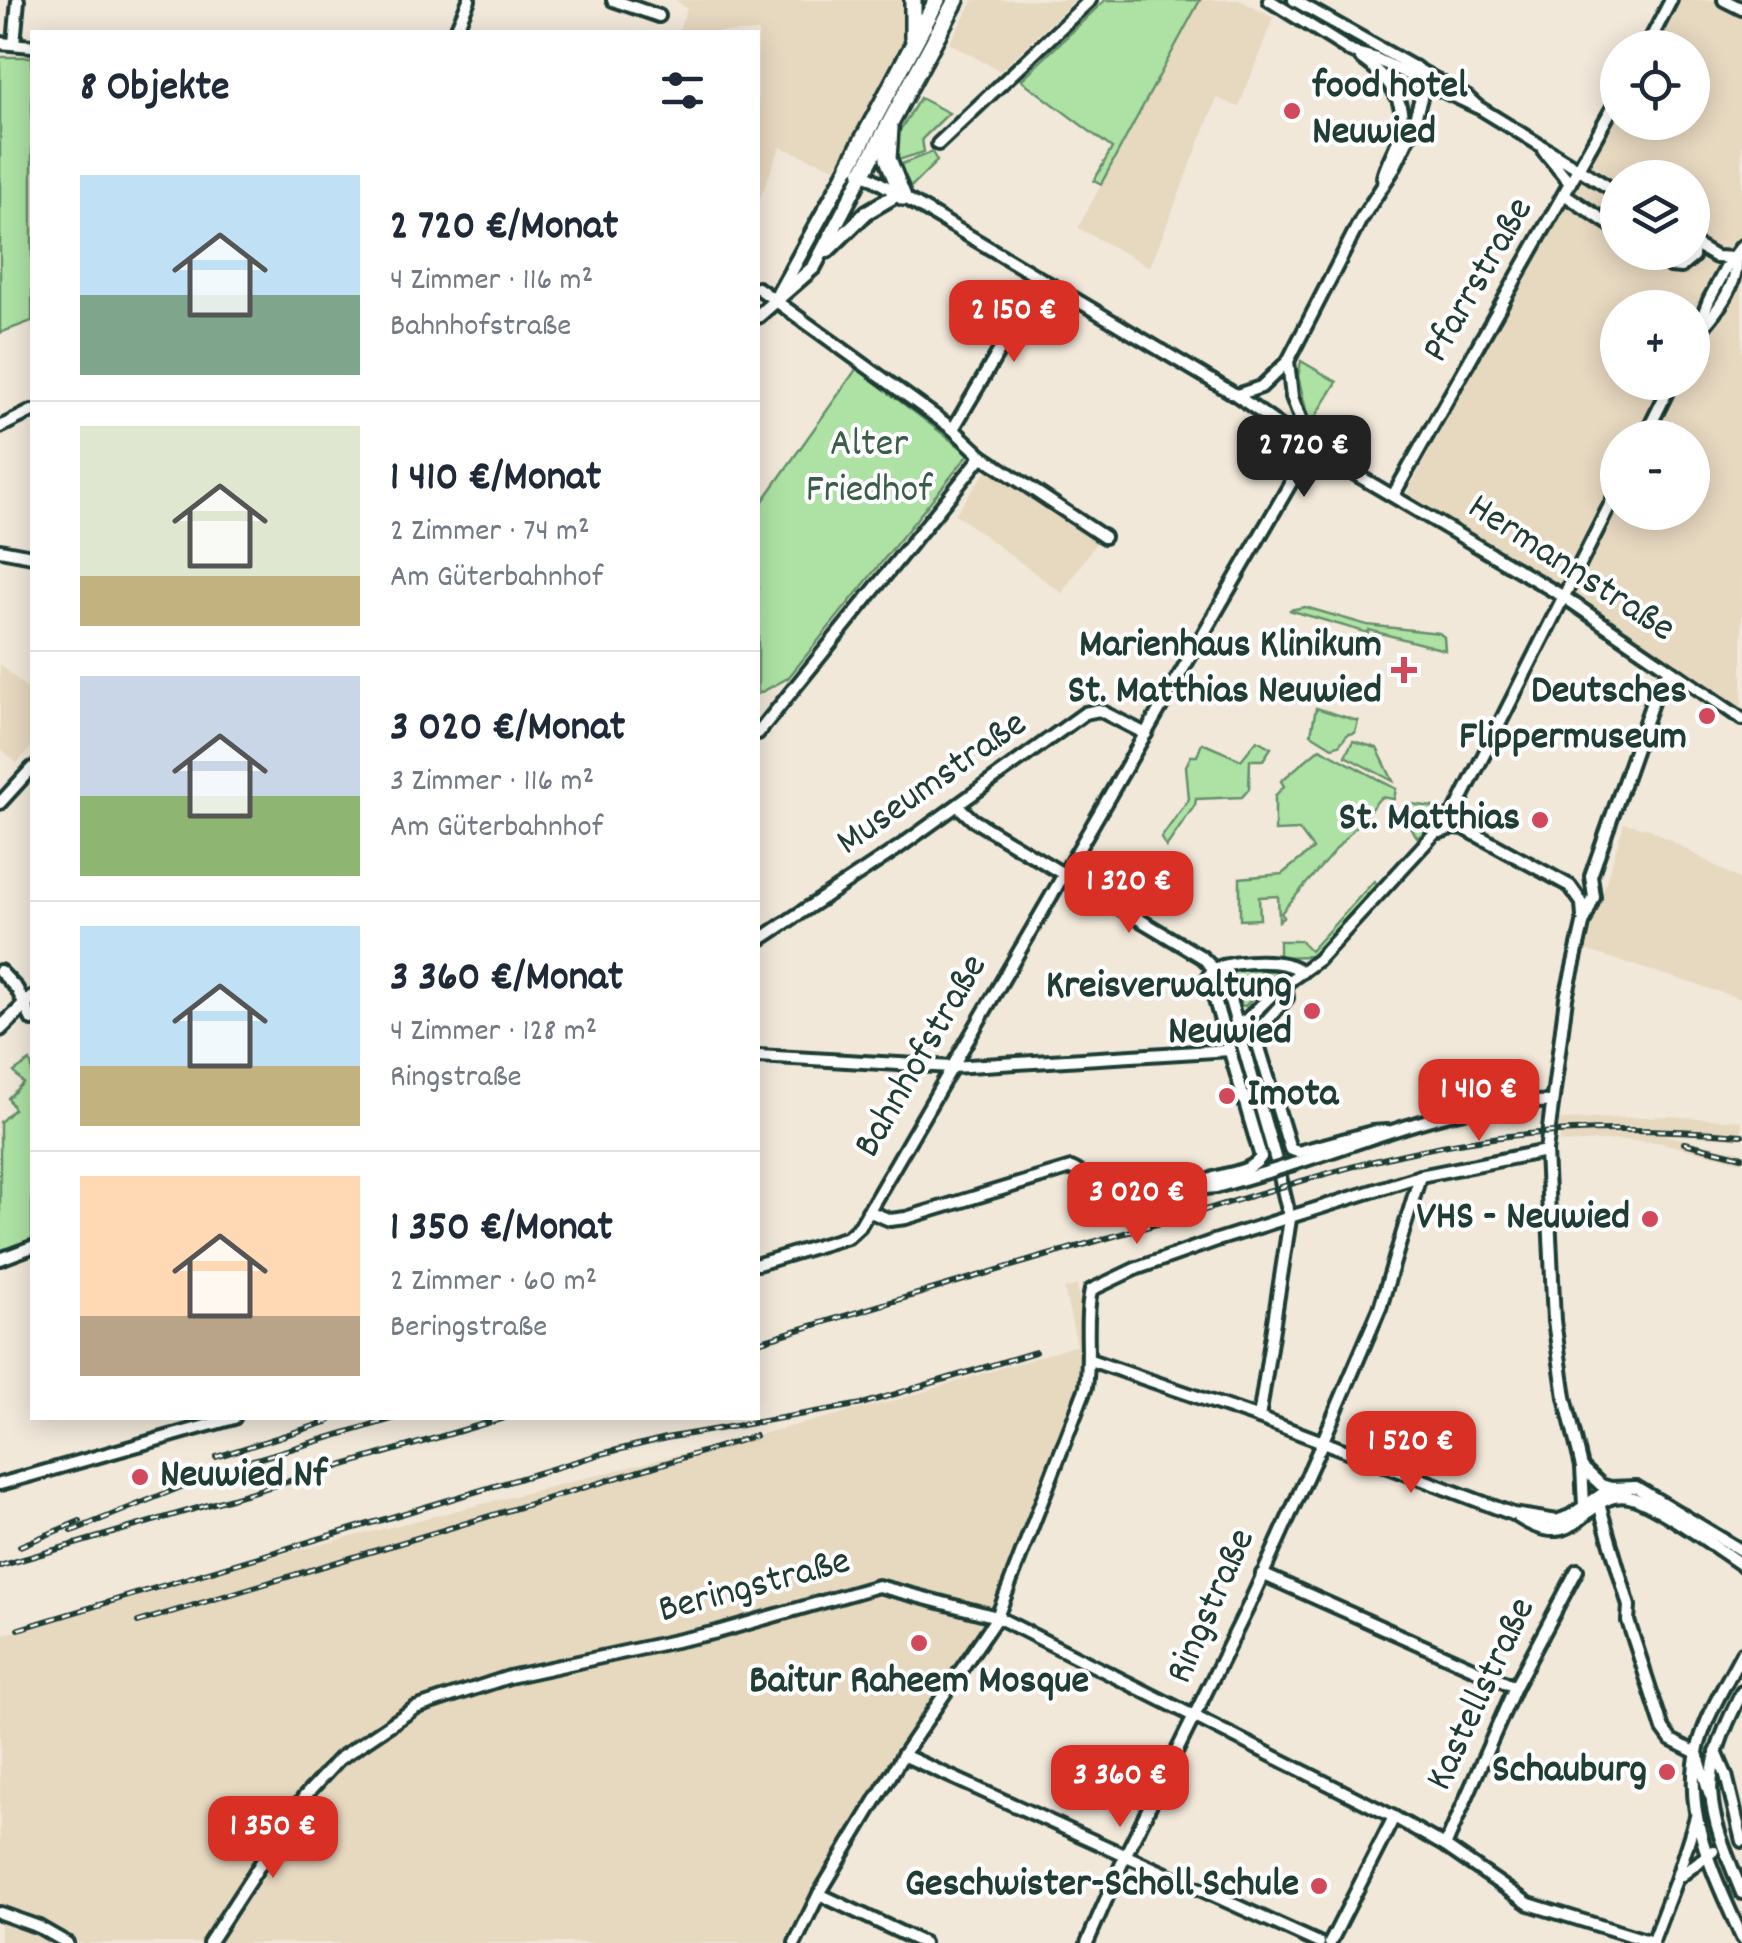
<!DOCTYPE html>
<html lang="de">
<head>
<meta charset="utf-8">
<style>
  :root { --surface:#fff; --page:#f2f2f3; --text:#1f2937; --muted:#747a83; --line:#e0e1e3; --accent:#d93025 }
  body { margin:0; font-family:Dekko,sans-serif; background:var(--page); color:var(--text); height:100vh; display:flex; flex-direction:column; font-size:38px; white-space:nowrap }
  * { box-sizing:border-box; margin:0 }
  p { font-size:32px; color:var(--muted) }
  .icon { flex:none; width:55px; height:55px; fill:none; stroke:currentColor; stroke-width:2; stroke-linecap:round; stroke-linejoin:round }
  .map { position:relative; flex:1; overflow:hidden }
  .sheet { position:absolute; left:30px; top:30px; width:730px; height:1390px; display:flex; flex-direction:column; background:var(--surface); border-radius:0px; box-shadow:0 5px 25px #0003 }
  .sheet>* { flex:none }
  .fabs { position:absolute; left:1600px; top:30px; display:grid; gap:20px }
  .fabs a { display:grid; place-items:center; width:110px; height:110px; border-radius:50%; background:var(--surface); box-shadow:0 5px 25px #0003; font-size:50px }
  .price { position:absolute; translate:-50% -85px; padding:0 22px; border-radius:20px; background:var(--accent); color:#fff; font-size:32px; line-height:65px; filter:drop-shadow(0 2px 5px #0008) }
  .price::after { content:''; position:absolute; left:50%; top:60px; width:30px; height:22px; margin-left:-15px; background:inherit; clip-path:polygon(0 0,100% 0,50% 100%) }
  .price.on { background:#222; color:#fff }
  ul { padding:0; list-style:none }
  li { display:flex; align-items:center; gap:30px; height:250px; padding:0 50px }
  li+li { border-top:2px solid var(--line) }
  li span { display:grid; place-items:center; flex:none; width:280px; height:200px; border-radius:0px; color:#555 }
  li>.icon { margin-inline-start:auto }
  span .icon { width:120px; height:120px; fill:#fffc; stroke-width:1 }
  li b { font-size:42px }
  h2 { display:flex; justify-content:space-between; align-items:center; height:120px; padding:0 50px; font-size:42px }
  .map>svg:first-child { display:block }
  .built { fill:#e7d8c0; fill-rule:evenodd }
  .green { fill:#ade2a4; stroke:#66906c; stroke-width:2.5 }
  .lines { fill:none; stroke-linecap:round; stroke-linejoin:round }
  .minor-casing { stroke:#1f3d34; stroke-width:18 }
  .major-casing { stroke:#1f3d34; stroke-width:20 }
  .highway-casing { stroke:#1f3d34; stroke-width:22 }
  .minor { stroke:#fff; stroke-width:10 }
  .major { stroke:#fff; stroke-width:12 }
  .highway { stroke:#fff; stroke-width:15 }
  .rail-casing { stroke:#1f3d34; stroke-width:6 }
  .rail { stroke:#fff; stroke-width:2.5; stroke-dasharray:8; stroke-linecap:butt }
  .minor-bridge-casing { stroke:#1f3d34; stroke-width:18; stroke-linecap:butt }
  .minor-bridge { stroke:#fff; stroke-width:10 }
  .poi-dot { fill:#d1495b; stroke:#fff; stroke-width:4 }
  .labels { text-anchor:middle; dominant-baseline:central; stroke-width:8; stroke-linejoin:round; paint-order:stroke }
  .poi-label { font-size:40px; font-weight:bold; fill:#1f3d34; stroke:#fff; text-anchor:end }
  .street-label { font-size:40px; fill:#1f3d34; stroke:#fff }
  .park-label { font-size:40px; fill:#3b5e4a; stroke:#fff }
</style>
</head>
<body>
<div class="map">
<svg width="1742" height="1943" viewBox="0 0 1742 1943">
  <rect width="100%" height="100%" fill="#f1e8da"/>
  <filter id="ink" filterUnits="userSpaceOnUse"><feTurbulence type="fractalNoise" baseFrequency=".01" numOctaves="2"/><feDisplacementMap in="SourceGraphic" scale="20" xChannelSelector="R" yChannelSelector="G"/><feConvolveMatrix kernelMatrix="1 2 1 2 8 2 1 2 1" color-interpolation-filters="sRGB"/></filter>
  <g filter="url(#ink)">
    <g class="built">
      <polygon points="676,0 906,0 908,30 838,169 780,147 758,203 758,32 678,32 687,9"/>
      <polygon points="974,0 1075,0 1000,71 949,43"/>
      <polygon points="1200,0 1240,0 1273,18 1239,107 1217,98 1150,267 1078,228"/>
      <path d="M1681 0H1742V712L1579 601 1407 493 1519 284 1617 111 1618 122H1692V48L1654 47ZM1618 178H1692V252H1618ZM1618 308H1692V382H1618ZM1618 438H1692V512H1618Z"/>
      <polygon points="987,470 1097,541 1062,593 955,514"/>
      <polygon points="0,664 32,693 32,746 17,763 0,748"/>
      <polygon points="1624,823 1650,829 1742,881 1742,999 1585,950"/>
      <polygon points="1668,1116 1742,1121 1742,1139 1660,1134 1742,1152 1742,1162 1657,1142 1622,1140 1560,1143 1559,1120"/>
      <polygon points="1077,1285 1090,1360 1086,1387 997,1617 903,1755 795,1943 0,1943 0,1634 24,1630 194,1577 291,1552 893,1401 1077,1345 1064,1289"/>
    </g>
    <g class="green">
      <polygon points="1105,0 1200,0 1101,184 1094,181 1112,148 1021,80"/>
      <polygon points="0,57 32,57 32,321 0,333"/>
      <polygon points="920,98 949,113 922,139 924,152 892,162 897,135"/>
      <polygon points="932,152 937,161 911,187 899,165"/>
      <polygon points="1301,361 1337,382 1310,426 1298,376"/>
      <polygon points="857,368 969,454 788,678 758,694 758,508"/>
      <polygon points="1305,607 1367,625 1439,633 1444,637 1445,650 1369,630 1368,633 1289,610"/>
      <polygon points="1316,708 1358,721 1355,733 1348,734 1339,745 1332,747 1311,734"/>
      <polygon points="1257,740 1271,748 1263,760 1250,760 1249,789 1242,797 1196,799 1195,805 1166,847 1161,838 1189,799 1186,766 1191,756 1197,756 1202,743 1241,760"/>
      <polygon points="1353,741 1377,748 1393,781 1345,756"/>
      <polygon points="1320,748 1396,789 1394,799 1381,797 1281,913 1284,917 1279,921 1278,896 1259,897 1260,919 1240,920 1240,878 1282,874 1313,849 1299,830 1275,831 1275,796 1284,786 1281,781"/>
      <polygon points="1405,803 1439,808 1443,810 1418,838 1407,823"/>
      <polygon points="1374,881 1377,884 1311,956 1279,957 1279,941 1301,941 1310,951"/>
      <polygon points="1241,970 1275,971 1278,974 1245,1006 1241,1005 1239,998 1242,996 1232,972"/>
      <polygon points="30,1061 32,1068 32,1242 0,1254 0,1122 14,1109 8,1098 23,1083 14,1072"/>
    </g>
    <g class="lines">
      <g class="minor-casing">
        <g id="minor">
          <polyline points="613,0 659,16"/>
          <polyline points="1269,0 1352,52 1374,58 1477,107"/>
          <polyline points="1294,0 1467,97 1478,107 1618,193"/>
          <polyline points="1724,0 1742,9"/>
          <polyline points="455,32 469,0"/>
          <polyline points="0,43 32,46"/>
          <polyline points="14,44 18,0"/>
          <polyline points="1646,48 1671,0"/>
          <path d="M1361 58C1389 77 1411 105 1398 140 1394 152 1386 164 1383 177"/>
          <polyline points="938,144 1090,0"/>
          <polyline points="1543,150 1570,183"/>
          <polyline points="860,171 1236,395 1311,448 1564,597 1742,719"/>
          <polyline points="1564,194 1618,230"/>
          <polyline points="1692,243 1716,257 1735,258"/>
          <polyline points="1650,252 1670,266 1681,267 1693,257 1693,243"/>
          <polyline points="758,288 953,429 982,456 1104,537"/>
          <path d="M1697 334C1714 316 1740 283 1736 258"/>
          <polyline points="1692,343 1709,300 1727,266 1742,246"/>
          <polyline points="1288,361 1292,397 1311,447"/>
          <polyline points="1237,395 1261,387 1288,361 1360,221 1393,170 1410,135 1421,98 1422,84 1415,67"/>
          <polyline points="0,427 32,411"/>
          <polyline points="953,429 1041,280"/>
          <polyline points="1644,438 1672,382"/>
          <polyline points="1394,494 1618,98"/>
          <polyline points="0,550 32,556"/>
          <polyline points="758,733 982,456"/>
          <polyline points="0,803 32,768"/>
          <polyline points="958,806 973,820 1202,957 1224,979 1277,1164 1290,1219 1259,1418"/>
          <polyline points="1440,832 1455,827 1464,828 1570,886 1582,903 1583,918"/>
          <polyline points="758,941 898,848 1085,713 1099,710 1146,734"/>
          <path d="M1216 968C1238 961 1284 957 1302 972"/>
          <polyline points="0,971 17,989 32,1020"/>
          <polyline points="1285,983 1287,998 1259,1029 1256,1038 1290,1149 1298,1152 1372,1132 1387,1131"/>
          <polyline points="1238,1023 1246,1020 1278,989 1318,960 1456,810 1618,489"/>
          <polyline points="758,1056 952,1067 1230,1050"/>
          <path d="M1287 1166C1372 1140 1460 1099 1551 1102"/>
          <path d="M1197 1189C1213 1170 1247 1178 1261 1157L1209 980V975L1216 968"/>
          <path d="M868 1211 890 1220 906 1218 1071 1168C1090 1175 1095 1201 1112 1211L1184 1190 1216 1187 1271 1171"/>
          <polyline points="0,1259 32,1247"/>
          <polyline points="758,1264 848,1237 860,1226 1311,448"/>
          <polyline points="1090,1360 1259,1418 1513,1514 1557,1521 1570,1516 1611,1488 1636,1487 1742,1551"/>
          <polyline points="1582,1467 1601,1485 1611,1488"/>
          <polyline points="0,1484 234,1418"/>
          <polyline points="1599,1504 1629,1606 1628,1621 1663,1729 1671,1740 1697,1753 1710,1795"/>
          <polyline points="1584,1505 1582,1467 1565,1397 1554,1321 1546,1151 1566,998 1583,924 1594,897 1591,876 1656,691 1669,671"/>
          <path d="M1518 1517C1581 1558 1583 1489 1629 1497 1654 1502 1718 1549 1742 1565"/>
          <polyline points="1262,1574 1515,1687"/>
          <path d="M1742 1653C1727 1682 1708 1712 1699 1744 1680 1812 1716 1878 1742 1938"/>
          <path d="M1742 1692C1697 1781 1705 1803 1742 1893"/>
          <polyline points="1716,1752 1726,1775 1742,1841"/>
          <polyline points="903,1755 1319,1943"/>
          <polyline points="1445,1846 1515,1687 1577,1570"/>
          <polyline points="1679,1877 1713,1851"/>
          <polyline points="819,1894 923,1943"/>
          <polyline points="0,1913 39,1927 67,1943"/>
          <polyline points="209,1943 304,1797 339,1759 415,1708 509,1677 717,1632 878,1586 997,1617 1394,1817 1445,1846 1529,1904 1652,1942"/>
          <path d="M795 1943 819 1894 903 1755 997 1617 1086 1387C1091 1354 1084 1322 1091 1290L1135 1269 1214 1241 1420 1176 1546 1151"/>
          <polyline points="1087,1943 1126,1854 1249,1605 1322,1443 1380,1308 1420,1176"/>
          <polyline points="1330,1943 1394,1817"/>
          <polyline points="1652,1943 1676,1880 1696,1817"/>
        </g>
      </g>
      <g class="major-casing">
        <g id="major">
          <polyline points="827,251 867,212 898,194"/>
          <polyline points="779,293 850,164"/>
          <polyline points="758,316 814,267 863,173"/>
          <polyline points="0,1029 32,998"/>
        </g>
      </g>
      <g class="highway-casing">
        <g id="highway">
          <polyline points="913,37 913,0"/>
          <polyline points="890,128 888,159 903,197"/>
          <polyline points="850,164 937,0"/>
          <polyline points="863,173 956,0"/>
        </g>
      </g>
      <use href="#minor" class="minor"/>
      <use href="#major" class="major"/>
      <use href="#highway" class="highway"/>
      <g class="rail-casing">
        <g id="rail">
          <polyline points="1684,1143 1742,1157"/>
          <path d="M758 1342C898 1300 1037 1257 1178 1218 1277 1189 1375 1155 1478 1140 1565 1127 1654 1128 1742 1135"/>
          <polyline points="216,1457 330,1421"/>
          <polyline points="72,1531 233,1466 395,1418"/>
          <polyline points="20,1546 80,1521"/>
          <polyline points="0,1566 504,1418"/>
          <polyline points="138,1622 755,1436"/>
          <polyline points="19,1629 601,1454 666,1438 862,1404 1035,1352"/>
        </g>
      </g>
      <use href="#rail" class="rail"/>
      <g class="minor-bridge-casing">
        <polyline id="minor-bridge" points="1271,1171 1287,1166"/>
      </g>
      <use href="#minor-bridge" class="minor-bridge"/>
    </g>
  </g>
  <g class="poi-dot">
    <circle cx="1292" cy="111" r="10"/>
    <path d="M1399 655h10v10h10v10h-10v10h-10v-10h-10v-10h10z"/>
    <circle cx="1707" cy="716" r="10"/>
    <circle cx="1540" cy="820" r="10"/>
    <circle cx="1312" cy="1011" r="10"/>
    <circle cx="1227" cy="1096" r="10"/>
    <circle cx="1650" cy="1219" r="10"/>
    <circle cx="140" cy="1477" r="10"/>
    <circle cx="919" cy="1643" r="10"/>
    <circle cx="1667" cy="1772" r="10"/>
    <circle cx="1319" cy="1886" r="10"/>
  </g>
  <g class="labels">
    <g class="poi-label">
      <text x="1312" y="88" text-anchor="start">food hotel<tspan x="1312" dy="46">Neuwied</tspan></text>
      <text x="1382" y="647">Marienhaus Klinikum<tspan x="1382" dy="46">St. Matthias Neuwied</tspan></text>
      <text x="1687" y="693">Deutsches<tspan x="1687" dy="46">Flippermuseum</tspan></text>
      <text x="1520" y="820">St. Matthias</text>
      <text x="1292" y="988">Kreisverwaltung<tspan x="1292" dy="46">Neuwied</tspan></text>
      <text x="1247" y="1096" text-anchor="start">Imota</text>
      <text x="1630" y="1219">VHS - Neuwied</text>
      <text x="160" y="1477" text-anchor="start">Neuwied Nf</text>
      <text x="919" y="1683" text-anchor="middle">Baitur Raheem Mosque</text>
      <text x="1647" y="1772">Schauburg</text>
      <text x="1299" y="1886">Geschwister-Scholl Schule</text>
    </g>
    <g class="street-label">
      <text transform="translate(1480 281) rotate(-60)">Pfarrstraße</text>
      <text transform="translate(1570 570) rotate(33)">Hermannstraße</text>
      <text transform="translate(933 785) rotate(-35)">Museumstraße</text>
      <text transform="translate(923 1057) rotate(-60)">Bahnhofstraße</text>
      <text transform="translate(755 1588) rotate(-15)">Beringstraße</text>
      <text transform="translate(1213 1607) rotate(-66)">Ringstraße</text>
      <text transform="translate(1483 1695) rotate(-65)">Kastellstraße</text>
    </g>
    <g class="park-label">
      <text x="869" y="446">Alter<tspan x="869" dy="46">Friedhof</tspan></text>
    </g>
  </g>
</svg>
<div class="fabs">
<a><svg class="icon" aria-label="locate" viewBox="0 0 24 24"><circle cx="12" cy="12" r="6"/><path d="M12 2v4M12 18v4M2 12h4M18 12h4"/></svg></a>
<a><svg class="icon" aria-label="layers" viewBox="0 0 24 24"><path d="M12 4l9 5-9 5-9-5zM3 14l9 5 9-5"/></svg></a>
<a>+</a>
<a>−</a>
</div>
<b class="price" style="left:1014px;top:365px">2 150 €</b>
<b class="price on" style="left:1304px;top:500px">2 720 €</b>
<b class="price" style="left:1129px;top:936px">1 320 €</b>
<b class="price" style="left:1479px;top:1144px">1 410 €</b>
<b class="price" style="left:1137px;top:1247px">3 020 €</b>
<b class="price" style="left:1411px;top:1496px">1 520 €</b>
<b class="price" style="left:1120px;top:1830px">3 360 €</b>
<b class="price" style="left:273px;top:1881px">1 350 €</b>
<section class="sheet">
<h2>8 Objekte<svg class="icon" aria-label="filters" viewBox="0 0 24 24"><path d="M4 7h16M4 17h16"/><circle cx="9" cy="7" r="2"/><circle cx="15" cy="17" r="2"/></svg></h2>
<ul>
<li><span style="background:linear-gradient(#bfe0f5 60%,#7fa58c 0)"><svg class="icon" aria-label="home" viewBox="0 0 24 24"><path d="M3 11l9-7 9 7M6 9v11h12V9"/></svg></span><div><b>2 720 €/Monat</b><p>4 Zimmer · 116 m²</p><p>Bahnhofstraße</p></div></li>
<li><span style="background:linear-gradient(#dfe7d0 75%,#c2b280 0)"><svg class="icon" aria-label="home" viewBox="0 0 24 24"><path d="M3 11l9-7 9 7M6 9v11h12V9"/></svg></span><div><b>1 410 €/Monat</b><p>2 Zimmer · 74 m²</p><p>Am Güterbahnhof</p></div></li>
<li><span style="background:linear-gradient(#c9d6e8 60%,#8fb573 0)"><svg class="icon" aria-label="home" viewBox="0 0 24 24"><path d="M3 11l9-7 9 7M6 9v11h12V9"/></svg></span><div><b>3 020 €/Monat</b><p>3 Zimmer · 116 m²</p><p>Am Güterbahnhof</p></div></li>
<li><span style="background:linear-gradient(#bfe0f5 70%,#c2b280 0)"><svg class="icon" aria-label="home" viewBox="0 0 24 24"><path d="M3 11l9-7 9 7M6 9v11h12V9"/></svg></span><div><b>3 360 €/Monat</b><p>4 Zimmer · 128 m²</p><p>Ringstraße</p></div></li>
<li><span style="background:linear-gradient(#ffd9b3 70%,#b9a48a 0)"><svg class="icon" aria-label="home" viewBox="0 0 24 24"><path d="M3 11l9-7 9 7M6 9v11h12V9"/></svg></span><div><b>1 350 €/Monat</b><p>2 Zimmer · 60 m²</p><p>Beringstraße</p></div></li>
</ul>
</section>
</div>
</body>
</html>
